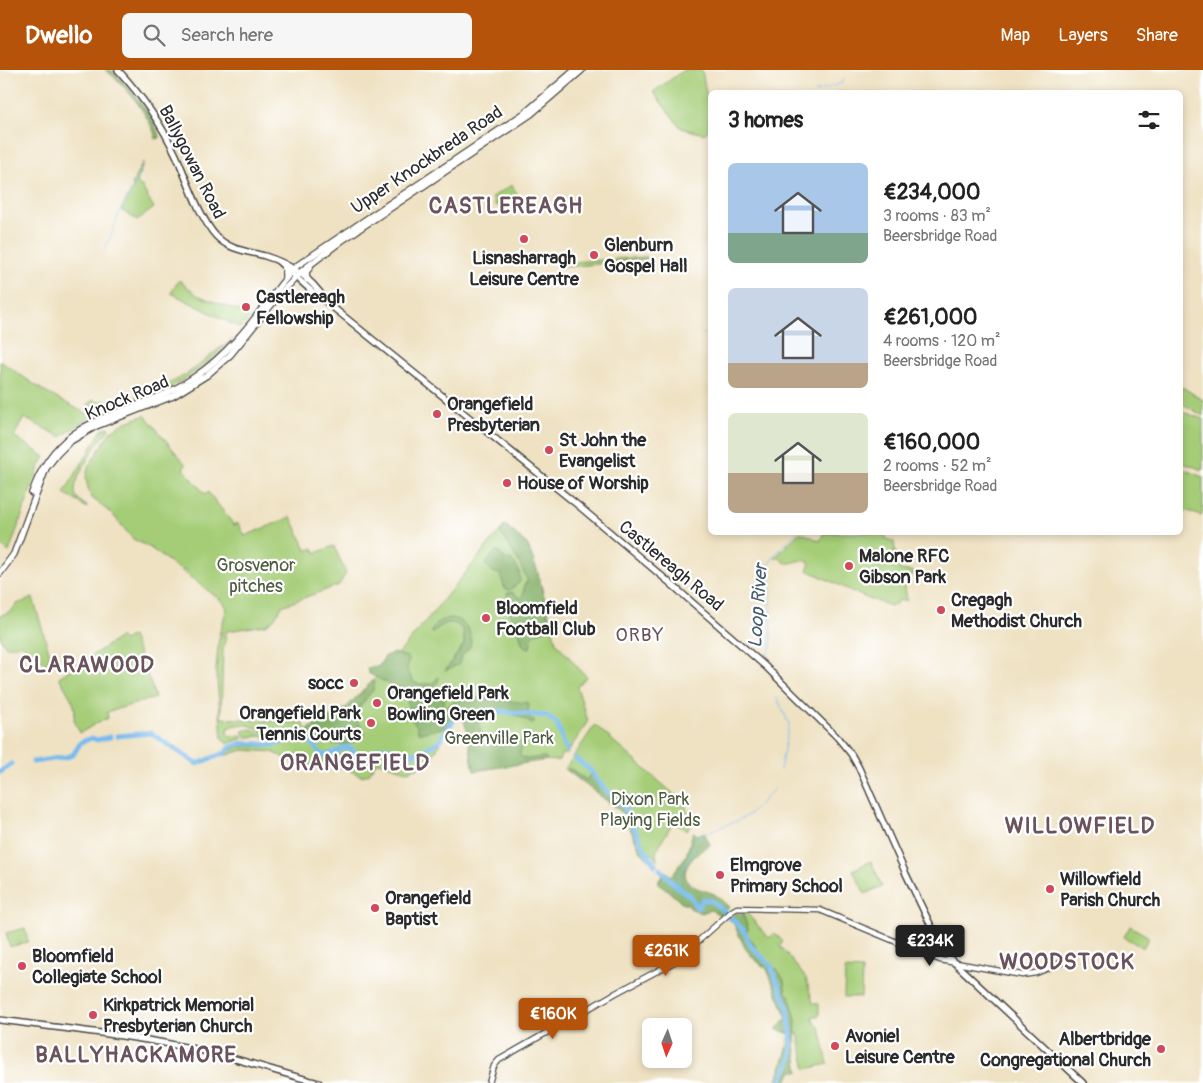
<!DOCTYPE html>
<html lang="en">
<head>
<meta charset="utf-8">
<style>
  :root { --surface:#fff; --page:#f6f6f6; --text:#222; --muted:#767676; --accent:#b45309 }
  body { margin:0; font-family:Pangolin,sans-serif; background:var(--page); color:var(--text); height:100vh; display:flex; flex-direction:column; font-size:19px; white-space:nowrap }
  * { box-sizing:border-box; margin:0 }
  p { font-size:16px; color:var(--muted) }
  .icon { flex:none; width:28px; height:28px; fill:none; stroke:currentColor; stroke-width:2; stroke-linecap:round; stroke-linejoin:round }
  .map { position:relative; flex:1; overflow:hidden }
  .drawer { position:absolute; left:708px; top:20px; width:475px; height:445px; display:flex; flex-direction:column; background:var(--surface); border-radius:8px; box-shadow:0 2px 8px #0003 }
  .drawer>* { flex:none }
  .needle { width:32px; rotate:183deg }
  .controls { position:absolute; left:642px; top:948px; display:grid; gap:10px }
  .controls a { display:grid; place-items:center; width:50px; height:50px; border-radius:8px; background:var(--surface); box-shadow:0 2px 8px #0003; font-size:25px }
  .price { position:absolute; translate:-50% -42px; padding:0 11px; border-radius:5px; background:var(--accent); color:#fff; font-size:16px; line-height:32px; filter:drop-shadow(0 1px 2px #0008) }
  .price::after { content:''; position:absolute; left:50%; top:30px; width:15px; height:11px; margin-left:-8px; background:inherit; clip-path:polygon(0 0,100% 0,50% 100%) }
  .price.selected { background:#222; color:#fff }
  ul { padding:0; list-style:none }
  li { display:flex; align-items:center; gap:15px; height:125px; padding:0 20px }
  li span { display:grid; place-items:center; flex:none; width:140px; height:100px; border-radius:8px; color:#555 }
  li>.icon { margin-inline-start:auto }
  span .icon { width:60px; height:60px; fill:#fffc; stroke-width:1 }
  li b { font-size:21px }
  h2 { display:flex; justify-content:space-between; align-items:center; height:60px; padding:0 20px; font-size:21px }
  header { display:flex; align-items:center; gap:30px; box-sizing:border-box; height:70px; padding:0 25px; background:var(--accent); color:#fff }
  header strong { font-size:24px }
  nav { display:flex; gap:28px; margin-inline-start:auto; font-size:18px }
  .search { width:350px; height:45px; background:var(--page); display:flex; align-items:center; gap:12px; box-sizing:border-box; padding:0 18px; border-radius:8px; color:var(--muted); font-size:19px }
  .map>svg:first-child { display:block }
  .green { fill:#a5cd77; stroke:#687c51 }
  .forest { fill:#84b068; stroke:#586e4a }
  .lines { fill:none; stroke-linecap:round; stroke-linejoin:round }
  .stream { stroke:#78bbee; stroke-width:1 }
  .river { stroke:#78bbee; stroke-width:5 }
  .secondary-casing { stroke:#484642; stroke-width:7 }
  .primary-casing { stroke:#484642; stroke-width:8 }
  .trunk-casing { stroke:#484642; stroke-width:8 }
  .secondary { stroke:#fff; stroke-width:4.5 }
  .primary { stroke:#fff; stroke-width:5 }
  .trunk { stroke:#fff; stroke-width:5.5 }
  .poi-dot { fill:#d1495b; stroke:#fff; stroke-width:2 }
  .labels { text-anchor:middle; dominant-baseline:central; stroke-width:4.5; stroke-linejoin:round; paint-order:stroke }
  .street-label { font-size:18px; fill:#2b2b2b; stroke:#fff }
  .poi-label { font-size:18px; font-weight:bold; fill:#2b2b2b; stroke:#fff; text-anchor:start }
  .park-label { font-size:18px; fill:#505c42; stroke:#fff }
  .water-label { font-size:19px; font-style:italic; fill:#465d6f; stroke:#fff }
  .neighbourhood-label { font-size:19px; letter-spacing:1px; fill:#6a535d; stroke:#fff }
  .district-label { font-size:22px; font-weight:bold; letter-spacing:1px; fill:#6a535d; stroke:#fff }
</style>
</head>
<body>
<header>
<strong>Dwello</strong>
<div class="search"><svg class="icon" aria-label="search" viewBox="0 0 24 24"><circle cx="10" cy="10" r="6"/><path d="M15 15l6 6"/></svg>Search here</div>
<nav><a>Map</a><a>Layers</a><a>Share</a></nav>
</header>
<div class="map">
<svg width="1203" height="1013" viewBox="0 0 1203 1013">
  <rect width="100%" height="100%" fill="#fff"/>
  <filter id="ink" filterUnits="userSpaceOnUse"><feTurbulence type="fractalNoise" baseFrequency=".02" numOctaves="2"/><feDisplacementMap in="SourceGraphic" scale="10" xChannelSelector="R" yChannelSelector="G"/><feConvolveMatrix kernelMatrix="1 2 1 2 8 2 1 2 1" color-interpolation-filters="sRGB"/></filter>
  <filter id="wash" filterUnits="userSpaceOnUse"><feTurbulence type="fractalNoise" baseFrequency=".0096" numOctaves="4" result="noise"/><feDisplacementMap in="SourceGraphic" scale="20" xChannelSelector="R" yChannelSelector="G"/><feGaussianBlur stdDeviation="1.12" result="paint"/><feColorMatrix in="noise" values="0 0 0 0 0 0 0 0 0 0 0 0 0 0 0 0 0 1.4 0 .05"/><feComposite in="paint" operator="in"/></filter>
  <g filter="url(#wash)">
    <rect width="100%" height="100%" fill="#efe2c3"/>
    <g class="green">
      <polygon points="684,0 702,0 709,41 709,60 704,64 681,58 653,22"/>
      <polygon points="143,92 137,112 140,116 141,115 154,138 137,150 121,140 133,118 132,114"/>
      <polygon points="512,115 522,132 517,135 511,127 496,136 492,127"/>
      <polygon points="647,187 647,189 557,198 556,193"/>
      <polygon points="179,210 197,225 228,237 247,243 247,247 249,249 240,258 171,223"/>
      <path d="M233 269C203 300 167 324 126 335L127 330C146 323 167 316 185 305 198 297 210 286 222 276L223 277Z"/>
      <polygon points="0,291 47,323 91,346 61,367 24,348 14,366 45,387 39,397 9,482 0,475"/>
      <polygon points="1182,317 1203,330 1203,346 1180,332 1180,320"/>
      <path d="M93 330C101 333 109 329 117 331L119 338 95 347 96 343 93 342V336L87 334Z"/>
      <polygon points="1180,341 1203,349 1203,400 1180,392"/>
      <polygon points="145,345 186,395 183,398 205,424 208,422 234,455 238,453 245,466 291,447 307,481 313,478 316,483 334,476 346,503 339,515 282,536 274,549 266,555 228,561 219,565 227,538 223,532 185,503 186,499 184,499 183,502 149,477 133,469 113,445 92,428 88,418 86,408 88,397 111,361 124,353"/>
      <path d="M108 357 110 358C100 370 69 411 76 426 78 430 84 434 87 436V438L64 423 102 360Z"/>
      <polygon points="1180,398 1203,407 1203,441 1201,446 1180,438"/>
      <path d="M505 455 527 474 537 500 556 572 582 602 587 606 577 617 588 651 566 685 563 683 558 691C530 688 501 696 474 701L467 660 462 645H459L456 648 430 690 426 695 407 701 378 692 375 693 369 704 361 706 344 698 302 695 272 682 243 680 227 685H223C247 669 254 680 278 675 286 674 293 669 299 664L246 667 242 661 251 659 259 663 262 662C253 654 239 652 228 658L227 663 231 667 239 665 243 668 227 674 222 668 216 599 219 567 227 564 223 578 221 648 303 653 307 660 346 638 375 608 405 576Z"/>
      <path d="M799 463H803L820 471 824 463H887L885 468 894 472 895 479 894 483 896 480 900 500 914 502V504L904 511 907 530 897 531 895 535 891 536 864 527 807 500 810 493C801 484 789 501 780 488L775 487Z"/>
      <polygon points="33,528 50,585 46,594 21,574 6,577 0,567 0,546 11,541 17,534"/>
      <polygon points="132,566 151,614 155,628 107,642 108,648 97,653 80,663 74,650 75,640 73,632 59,607 120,567 124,571"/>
      <polygon points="595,655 685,734 690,749 691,756 687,760 673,752 656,781 657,790 651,783 649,785 657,793 655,796 641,782 623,743 565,699"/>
      <polygon points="871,791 882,816 865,824 853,800"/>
      <polygon points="746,842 769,868 775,863 783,872 780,876 806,908 813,933 819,934 819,946 813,946 813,951 820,958 828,994 806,999 798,963 795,963 794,961 784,917 774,898 758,882 746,863 748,859 743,844"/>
      <polygon points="1130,856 1149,867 1143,878 1124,867"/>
      <polygon points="25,858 28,872 10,877 6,863"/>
      <polygon points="845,899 862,900 861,927 844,927"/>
    </g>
    <g class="forest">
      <path d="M105 0H112C127 15 155 47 160 68L156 69C152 49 123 11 105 0Z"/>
      <polygon points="505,455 527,474 537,500 552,557 536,563 532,567 530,578 525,577 522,573 518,558 510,545 507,523 512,522 520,528 523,525 525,513 528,512 519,492 500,462"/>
      <polygon points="496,481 498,481 504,488 513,491 519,501 520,512 510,520 505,519 500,504 493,502 485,494"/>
      <path d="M452 548C465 551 474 563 470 576 468 581 464 582 462 586 460 588 460 591 459 594L445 601 464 574 463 560C452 548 443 553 433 563L431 562C436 553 441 549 452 548Z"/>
      <path d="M394 583 407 587 409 590 407 600 414 612 418 614H431L439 607C438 617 430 619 421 621V624L425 626 444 625 445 627 444 630 445 639 460 626 529 633 528 645 535 652 532 654C526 651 521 646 514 645 500 640 469 645 483 666 497 672 507 671 521 670L524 673 521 678 520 686 526 689 545 687 547 690 474 701 467 660 462 645H459C447 655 449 657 434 660 428 661 425 663 418 662L417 656 409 647 407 620 387 613 368 603 367 598 379 596 385 586Z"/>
      <path d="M372 611 375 612 373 620 353 645 365 662C359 680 319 676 308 664L309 659 313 656 346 638Z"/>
      <polygon points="569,699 571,699 586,710 592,703 623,736 645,780 657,793 655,796 641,782 623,743 567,700"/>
      <path d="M693 762 698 765 704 762 710 775C697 782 671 804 695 817 702 821 711 821 717 826 721 829 725 834 729 837L722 846 711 840 701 843 690 838 688 834H683L658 812 665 801 671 806 686 786Z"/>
      <path d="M736 843 743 844 748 859 746 863C755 872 764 897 777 899L784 910 786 924 789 925 796 949 795 975 799 1002 792 1001 786 1013H782L784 1005 779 1013H776L787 979 790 964 776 959 787 948 767 899 754 889 745 878 733 852 728 849Z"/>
    </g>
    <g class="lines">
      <g class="stream">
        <polyline points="815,22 842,13 844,9"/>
        <polyline points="103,181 111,166 119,143 133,119 143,96"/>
        <polyline points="703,264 710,263"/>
        <polyline points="765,590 771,577 771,511 769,495 775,484 797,462"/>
        <polyline points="777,628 789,654 780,700"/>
        <path d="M689 825 679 813 678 805C681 800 686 796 688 791 694 781 692 772 702 764L737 751 750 744 775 718"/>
      </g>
      <g class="river">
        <polyline points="117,666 151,663 197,694 225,683 231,677 242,673 273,675 296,667 310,671 320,683 325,686 347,677 352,679 358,687 363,688 380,678 389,678 404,684 416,683 428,678 439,671 458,644 474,645 498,641 547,646 557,654 564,674 568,680"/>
        <polyline points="576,689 590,700 600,714 623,736 645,780 655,795"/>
        <polyline points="33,692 66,687 73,685 81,672 92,668 97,670 110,667"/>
        <polyline points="0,702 11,694"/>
        <polyline points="660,799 673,813 691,827 697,838 703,829 712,831 730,847 744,861 751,876 771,896 788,938 792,973 791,989 780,1013"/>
      </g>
    </g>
  </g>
  <g filter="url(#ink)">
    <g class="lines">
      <g class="secondary-casing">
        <polyline id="secondary" points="489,1013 494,996 499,990 614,924 676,891 732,841 737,838 820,840 940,890 1022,905 1036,903 1068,890"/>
      </g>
      <g class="primary-casing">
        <g id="primary">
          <path d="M118 0C141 25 161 53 176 85 186 107 200 149 216 166 229 180 247 181 265 186 288 193 312 208 325 230"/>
          <polyline points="279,192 322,230 325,231 580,437 670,513 765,596 837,667 851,684 859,698 906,804 944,883 1083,1013"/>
          <path d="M0 950C69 959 137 966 204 981 243 990 281 1003 319 1013"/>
        </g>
      </g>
      <g class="trunk-casing">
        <g id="trunk">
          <polyline points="285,197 285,209"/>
          <polyline points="307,210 306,202 310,197"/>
          <path d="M32 423C62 336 133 351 196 306 225 286 248 258 269 230 279 218 287 205 298 195L525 43 575 0"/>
          <polyline points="0,503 14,484 46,398 57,384 69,372 96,356 173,326 207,305 230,285 280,224 303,200 341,171 531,44 582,0"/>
        </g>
      </g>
      <use href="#secondary" class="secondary"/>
      <use href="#primary" class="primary"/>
      <use href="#trunk" class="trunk"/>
    </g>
  </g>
  <g class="poi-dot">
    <circle cx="524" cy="169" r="5"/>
    <circle cx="594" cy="185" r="5"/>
    <circle cx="246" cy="237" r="5"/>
    <circle cx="437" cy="344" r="5"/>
    <circle cx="549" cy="380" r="5"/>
    <circle cx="507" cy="413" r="5"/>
    <circle cx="849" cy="496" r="5"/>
    <circle cx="941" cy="540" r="5"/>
    <circle cx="486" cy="548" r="5"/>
    <circle cx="354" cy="613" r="5"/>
    <circle cx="377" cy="633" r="5"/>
    <circle cx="371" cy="653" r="5"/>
    <circle cx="720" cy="805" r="5"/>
    <circle cx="1050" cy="819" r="5"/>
    <circle cx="375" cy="838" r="5"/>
    <circle cx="22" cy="896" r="5"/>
    <circle cx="93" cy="945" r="5"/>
    <circle cx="835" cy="976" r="5"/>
    <circle cx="1161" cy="979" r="5"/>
  </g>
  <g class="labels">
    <g class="street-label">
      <text transform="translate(427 90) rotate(-34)">Upper Knockbreda Road</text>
      <text transform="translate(192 92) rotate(63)">Ballygowan Road</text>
      <text transform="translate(127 328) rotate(-23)">Knock Road</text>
      <text transform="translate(671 496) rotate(40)">Castlereagh Road</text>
    </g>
    <g class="poi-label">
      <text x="604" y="175">Glenburn<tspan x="604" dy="21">Gospel Hall</tspan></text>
      <text x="524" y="188" text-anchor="middle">Lisnasharragh<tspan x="524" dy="21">Leisure Centre</tspan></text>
      <text x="256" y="227">Castlereagh<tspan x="256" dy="21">Fellowship</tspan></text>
      <text x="447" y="334">Orangefield<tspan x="447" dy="21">Presbyterian</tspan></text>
      <text x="559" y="370">St John the<tspan x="559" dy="21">Evangelist</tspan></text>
      <text x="517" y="413">House of Worship</text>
      <text x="859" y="486">Malone RFC<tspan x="859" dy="21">Gibson Park</tspan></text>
      <text x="951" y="530">Cregagh<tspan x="951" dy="21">Methodist Church</tspan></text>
      <text x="496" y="538">Bloomfield<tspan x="496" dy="21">Football Club</tspan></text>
      <text x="344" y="613" text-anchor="end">socc</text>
      <text x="387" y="623">Orangefield Park<tspan x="387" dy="21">Bowling Green</tspan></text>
      <text x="361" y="643" text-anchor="end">Orangefield Park<tspan x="361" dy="21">Tennis Courts</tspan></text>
      <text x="730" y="795">Elmgrove<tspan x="730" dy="21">Primary School</tspan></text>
      <text x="1060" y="809">Willowfield<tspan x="1060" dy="21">Parish Church</tspan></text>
      <text x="385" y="828">Orangefield<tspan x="385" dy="21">Baptist</tspan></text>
      <text x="32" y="886">Bloomfield<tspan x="32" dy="21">Collegiate School</tspan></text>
      <text x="103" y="935">Kirkpatrick Memorial<tspan x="103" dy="21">Presbyterian Church</tspan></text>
      <text x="845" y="966">Avoniel<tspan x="845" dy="21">Leisure Centre</tspan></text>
      <text x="1151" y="969" text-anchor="end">Albertbridge<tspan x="1151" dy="21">Congregational Church</tspan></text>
    </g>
    <g class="park-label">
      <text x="256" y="495">Grosvenor<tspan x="256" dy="21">pitches</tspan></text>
      <text x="499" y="668">Greenville Park</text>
      <text x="650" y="729">Dixon Park<tspan x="650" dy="21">Playing Fields</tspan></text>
    </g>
    <g class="water-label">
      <text transform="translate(758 536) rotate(-86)">Loop River</text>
    </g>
    <g class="neighbourhood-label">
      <text x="640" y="565">ORBY</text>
    </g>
    <g class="district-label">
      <text x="506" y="136">CASTLEREAGH</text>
      <text x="87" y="595">CLARAWOOD</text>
      <text x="355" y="693">ORANGEFIELD</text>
      <text x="1080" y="756">WILLOWFIELD</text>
      <text x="1067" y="892">WOODSTOCK</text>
      <text x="136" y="985">BALLYHACKAMORE</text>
    </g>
  </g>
</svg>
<div class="controls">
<a><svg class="needle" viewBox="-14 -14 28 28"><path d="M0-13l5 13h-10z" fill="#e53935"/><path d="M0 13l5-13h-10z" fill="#767676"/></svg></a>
</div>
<b class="price selected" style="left:930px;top:897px">€234K</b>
<b class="price" style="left:666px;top:907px">€261K</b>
<b class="price" style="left:553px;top:970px">€160K</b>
<section class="drawer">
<h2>3 homes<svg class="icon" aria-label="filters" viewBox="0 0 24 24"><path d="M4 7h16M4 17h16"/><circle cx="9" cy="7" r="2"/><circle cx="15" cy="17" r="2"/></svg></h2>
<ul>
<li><span style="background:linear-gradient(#a9c7e8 70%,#7fa58c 0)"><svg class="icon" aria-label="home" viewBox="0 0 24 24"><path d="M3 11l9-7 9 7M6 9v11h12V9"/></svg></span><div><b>€234,000</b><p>3 rooms · 83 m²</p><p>Beersbridge Road</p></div></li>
<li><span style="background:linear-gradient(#c9d6e8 75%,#b9a48a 0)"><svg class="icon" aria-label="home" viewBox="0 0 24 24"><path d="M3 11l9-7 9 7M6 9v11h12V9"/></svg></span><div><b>€261,000</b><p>4 rooms · 120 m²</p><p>Beersbridge Road</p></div></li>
<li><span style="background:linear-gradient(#dfe7d0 60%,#b9a48a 0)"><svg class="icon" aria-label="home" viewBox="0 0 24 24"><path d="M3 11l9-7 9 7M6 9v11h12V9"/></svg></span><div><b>€160,000</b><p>2 rooms · 52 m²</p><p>Beersbridge Road</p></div></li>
</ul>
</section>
</div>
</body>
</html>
